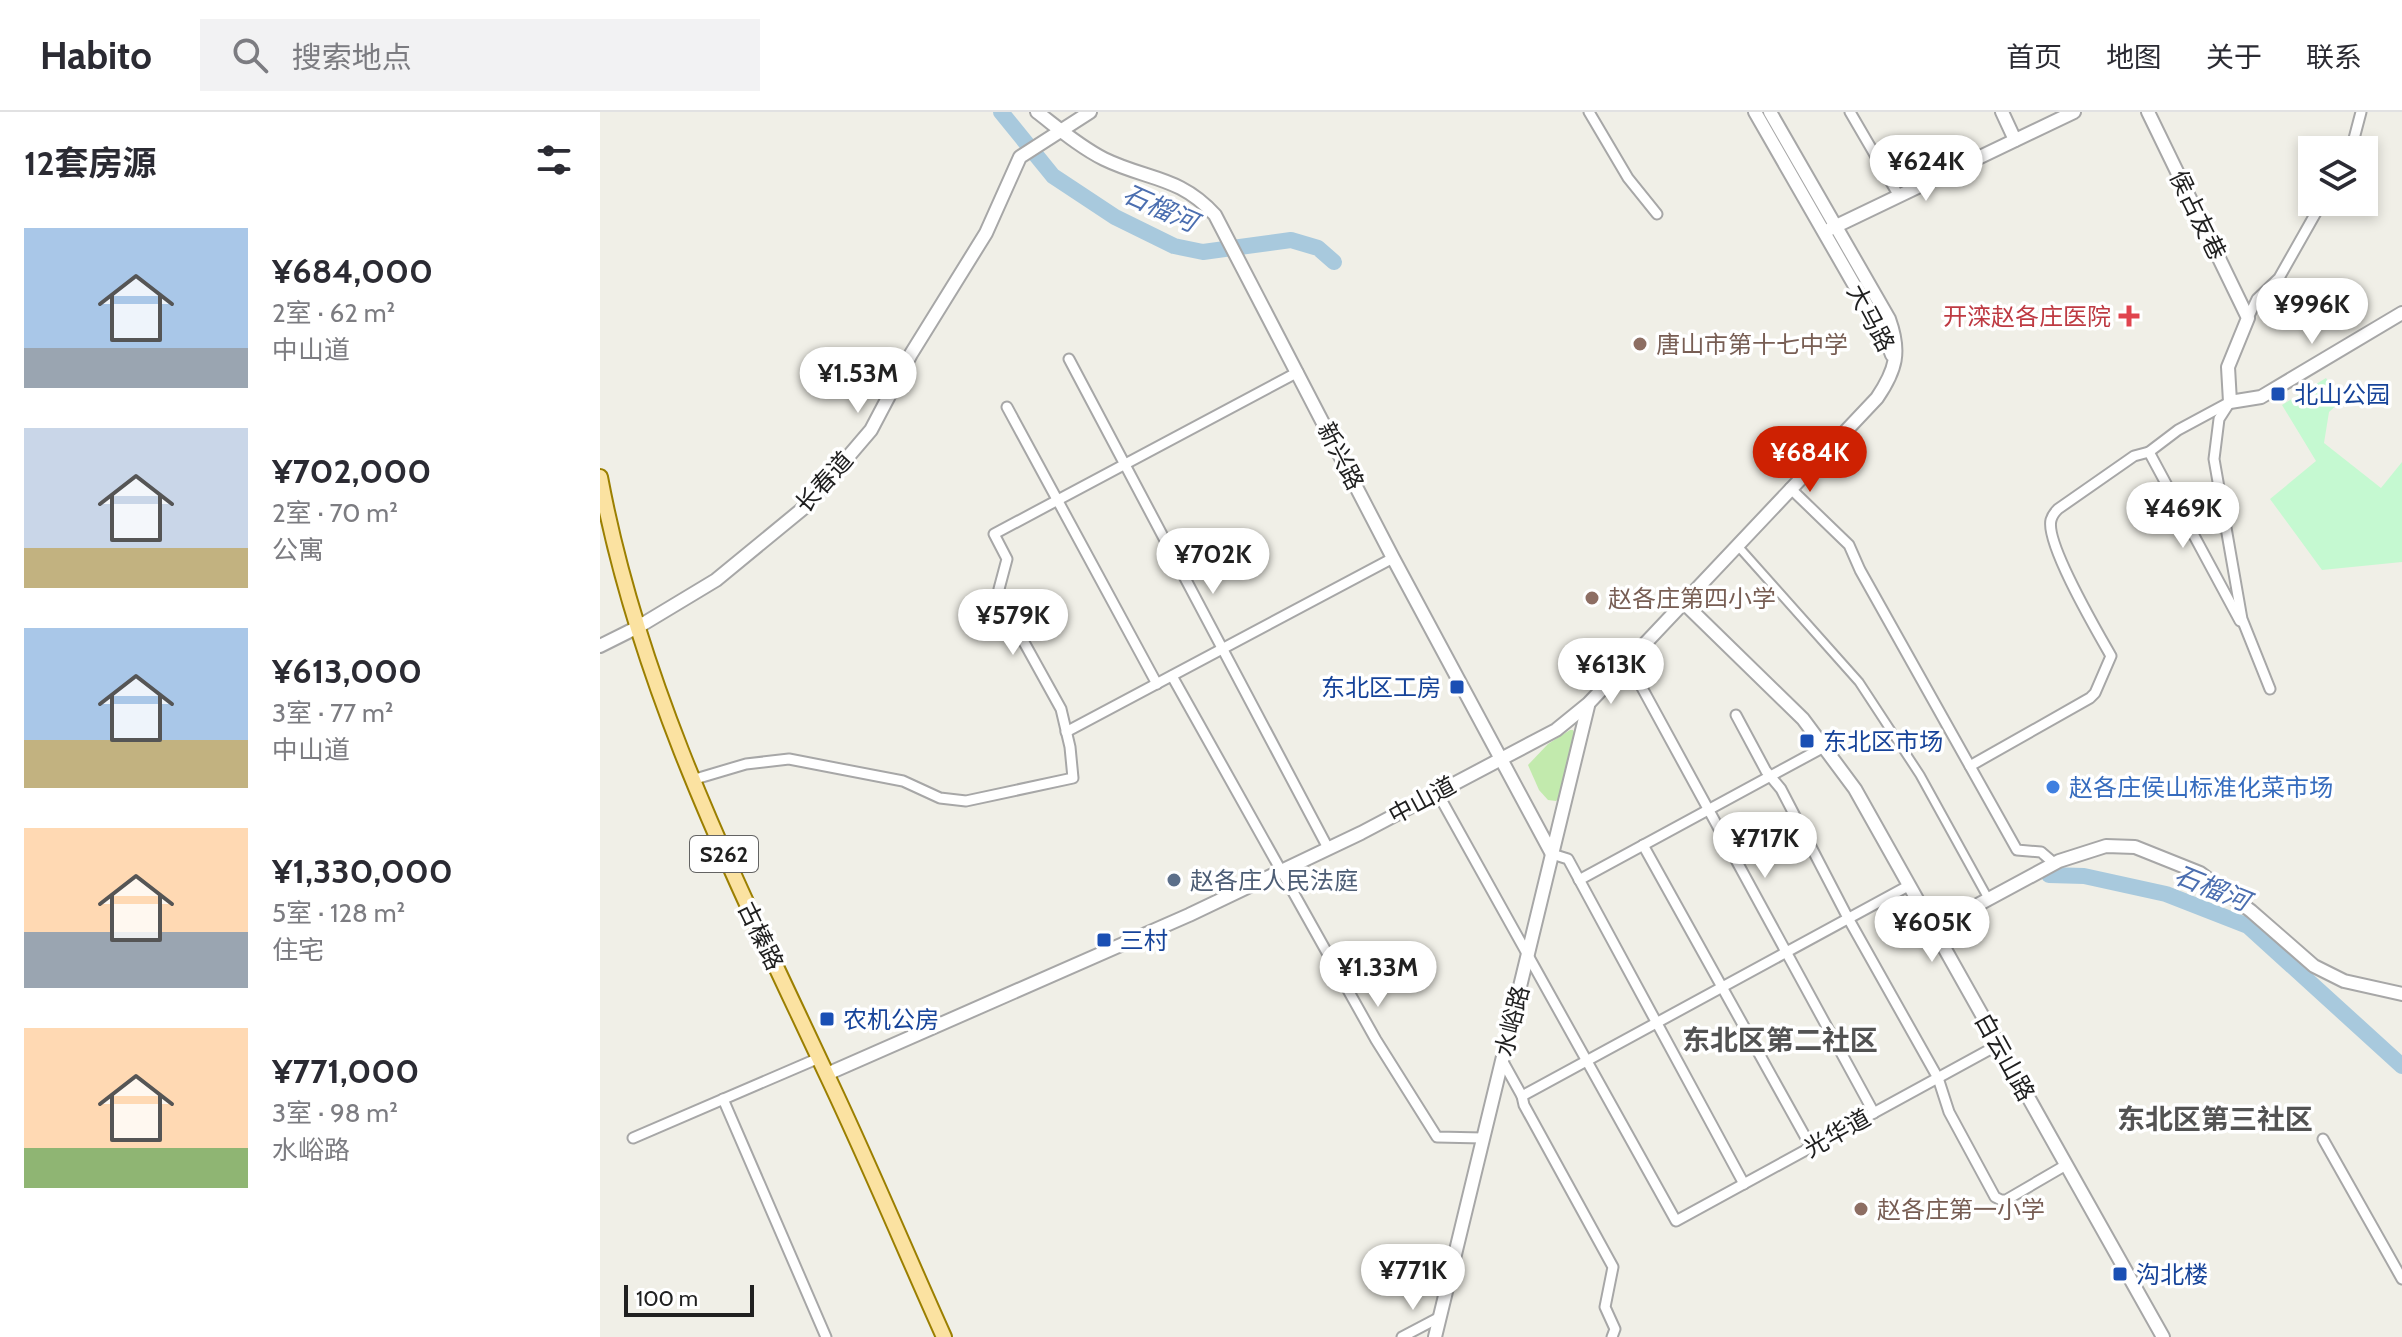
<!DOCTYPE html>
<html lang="zh">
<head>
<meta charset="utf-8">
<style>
  :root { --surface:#fff; --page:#f2f2f3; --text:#2b2b33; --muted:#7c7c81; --line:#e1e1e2; --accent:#ce2102 }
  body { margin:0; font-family:Cabin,"Noto Sans SC",sans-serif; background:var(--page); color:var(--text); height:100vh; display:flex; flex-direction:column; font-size:30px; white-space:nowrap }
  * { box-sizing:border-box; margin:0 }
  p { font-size:26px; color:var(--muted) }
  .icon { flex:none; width:44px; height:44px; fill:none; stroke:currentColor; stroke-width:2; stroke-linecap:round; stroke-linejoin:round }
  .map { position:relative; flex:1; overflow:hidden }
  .details { display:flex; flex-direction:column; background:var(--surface); width:600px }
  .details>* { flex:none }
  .buttons { position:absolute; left:1698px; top:24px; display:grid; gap:16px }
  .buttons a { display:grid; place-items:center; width:80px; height:80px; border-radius:0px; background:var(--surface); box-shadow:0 4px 12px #0003; font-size:40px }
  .scale { position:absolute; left:24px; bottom:20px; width:130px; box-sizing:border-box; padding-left:8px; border:4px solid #202020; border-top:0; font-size:22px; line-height:28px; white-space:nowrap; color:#202020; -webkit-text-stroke:6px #fff; paint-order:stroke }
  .price { position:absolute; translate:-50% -68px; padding:0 18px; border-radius:28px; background:#fff; color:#222; font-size:26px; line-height:52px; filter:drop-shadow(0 2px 4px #0008) }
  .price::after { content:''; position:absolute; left:50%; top:48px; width:24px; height:18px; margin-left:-12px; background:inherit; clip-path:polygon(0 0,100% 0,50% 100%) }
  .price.active { background:var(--accent); color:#fff }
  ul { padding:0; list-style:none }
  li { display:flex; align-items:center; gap:24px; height:200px; padding:0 24px }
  li span { display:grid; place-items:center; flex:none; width:224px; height:160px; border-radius:0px; color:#555 }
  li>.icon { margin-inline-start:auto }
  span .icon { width:96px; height:96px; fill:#fffc; stroke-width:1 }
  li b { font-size:34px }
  h2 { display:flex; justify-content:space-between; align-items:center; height:96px; padding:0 24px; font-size:34px }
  header { display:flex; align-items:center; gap:48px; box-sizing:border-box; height:112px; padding:0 40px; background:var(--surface); border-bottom:2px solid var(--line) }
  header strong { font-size:38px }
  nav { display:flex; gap:44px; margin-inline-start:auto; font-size:28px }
  .search { width:560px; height:72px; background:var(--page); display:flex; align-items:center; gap:20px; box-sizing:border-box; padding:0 28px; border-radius:0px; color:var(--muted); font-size:30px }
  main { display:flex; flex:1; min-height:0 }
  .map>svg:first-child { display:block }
  .grass { fill:#c2eaad }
  .park { fill:#c5f9d1 }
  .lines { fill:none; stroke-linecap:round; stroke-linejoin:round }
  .river { stroke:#a8c9dd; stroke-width:16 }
  .pedestrian-casing { stroke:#a7a7a7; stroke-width:11 }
  .minor-casing { stroke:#a7a7a7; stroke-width:13 }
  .tertiary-casing { stroke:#a7a7a7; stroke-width:16 }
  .primary-casing { stroke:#9b7f01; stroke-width:18 }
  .pedestrian { stroke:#fff; stroke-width:7 }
  .minor { stroke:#fff; stroke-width:9 }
  .tertiary { stroke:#fff; stroke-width:12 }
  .primary { stroke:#fbe2a1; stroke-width:14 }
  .health-dot { fill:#e0444e; stroke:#fff; stroke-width:3 }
  .education-dot { fill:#8d6e63; stroke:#fff; stroke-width:3 }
  .transit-dot { fill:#1a4fb4; stroke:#fff; stroke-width:3 }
  .shop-dot { fill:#3f7fe0; stroke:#fff; stroke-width:3 }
  .service-dot { fill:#5c6f8a; stroke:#fff; stroke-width:3 }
  .labels { text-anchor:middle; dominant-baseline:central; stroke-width:7; stroke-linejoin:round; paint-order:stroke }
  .shield { fill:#fff; stroke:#636363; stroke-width:2 }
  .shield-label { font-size:22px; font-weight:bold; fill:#202020 }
  .street-label { font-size:24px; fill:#202020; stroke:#fff }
  .health-label { font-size:24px; fill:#be3a42; stroke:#fff; text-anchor:end }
  .education-label { font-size:24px; fill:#785e54; stroke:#fff; text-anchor:start }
  .transit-label { font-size:24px; fill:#164399; stroke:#fff; text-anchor:start }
  .shop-label { font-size:24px; fill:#366cbe; stroke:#fff; text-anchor:start }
  .service-label { font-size:24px; fill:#4e5e75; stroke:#fff; text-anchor:start }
  .water-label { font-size:26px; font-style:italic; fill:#4c6fb0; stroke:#fff }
  .quarter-label { font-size:28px; font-weight:bold; fill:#535353; stroke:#fff }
</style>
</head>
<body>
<header>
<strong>Habito</strong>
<div class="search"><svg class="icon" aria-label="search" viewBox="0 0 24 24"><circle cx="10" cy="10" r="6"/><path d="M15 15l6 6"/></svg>搜索地点</div>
<nav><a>首页</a><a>地图</a><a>关于</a><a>联系</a></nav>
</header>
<main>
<section class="details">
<h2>12套房源<svg class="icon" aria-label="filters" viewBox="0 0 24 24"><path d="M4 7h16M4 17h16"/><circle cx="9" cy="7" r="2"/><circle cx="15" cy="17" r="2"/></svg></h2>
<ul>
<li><span style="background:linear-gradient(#a9c7e8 75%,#9aa5b1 0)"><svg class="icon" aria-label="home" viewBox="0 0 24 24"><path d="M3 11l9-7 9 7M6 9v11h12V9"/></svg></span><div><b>¥684,000</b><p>2室 · 62 m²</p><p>中山道</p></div></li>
<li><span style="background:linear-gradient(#c9d6e8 75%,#c2b280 0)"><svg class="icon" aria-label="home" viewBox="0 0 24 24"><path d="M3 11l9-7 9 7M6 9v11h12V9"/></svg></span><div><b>¥702,000</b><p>2室 · 70 m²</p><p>公寓</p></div></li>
<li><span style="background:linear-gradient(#a9c7e8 70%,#c2b280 0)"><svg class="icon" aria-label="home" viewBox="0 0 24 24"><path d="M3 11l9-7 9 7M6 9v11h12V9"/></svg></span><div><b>¥613,000</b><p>3室 · 77 m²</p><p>中山道</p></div></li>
<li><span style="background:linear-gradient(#ffd9b3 65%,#9aa5b1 0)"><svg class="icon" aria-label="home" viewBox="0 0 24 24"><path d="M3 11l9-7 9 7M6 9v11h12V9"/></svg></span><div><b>¥1,330,000</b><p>5室 · 128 m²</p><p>住宅</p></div></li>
<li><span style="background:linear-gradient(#ffd9b3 75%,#8fb573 0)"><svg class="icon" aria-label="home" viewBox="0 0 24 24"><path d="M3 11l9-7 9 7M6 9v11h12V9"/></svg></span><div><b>¥771,000</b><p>3室 · 98 m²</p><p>水峪路</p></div></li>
</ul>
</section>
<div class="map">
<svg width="1802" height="1225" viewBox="0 0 1802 1225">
  <rect width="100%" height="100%" fill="#f0efe7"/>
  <polygon class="grass" points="970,618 973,618 976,624 960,685 956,689 948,688 939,678 928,653 948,632"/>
  <polygon class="park" points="1726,266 1740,290 1729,300 1724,331 1781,376 1802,350 1802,450 1722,458 1670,387 1716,349 1682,293"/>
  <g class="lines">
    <g class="river">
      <polyline points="401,0 453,64 515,105 574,134 603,140 691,128 718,136 734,150"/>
      <polyline points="1449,763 1484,764 1566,782 1648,814 1802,954"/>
    </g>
    <g class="pedestrian-casing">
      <polyline id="pedestrian" points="1137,433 1259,570 1320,663 1389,788"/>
    </g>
    <g class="minor-casing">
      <g id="minor">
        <polyline points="989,0 1028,66 1057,102"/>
        <polyline points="1250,0 1299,84"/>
        <polyline points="1751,38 1761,0"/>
        <polyline points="1648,206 1657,187 1679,166 1722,90"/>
        <polyline points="469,247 728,736"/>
        <polyline points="1628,293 1619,307 1614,347 1642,507 1670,577"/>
        <polyline points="407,295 557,572"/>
        <polyline points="1549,340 1640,509"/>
        <polyline points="1190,376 1249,433 1260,458 1417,738 1441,740 1455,752"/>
        <polyline points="1028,550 1274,1001"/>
        <polyline points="572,564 776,928 837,1025 883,1026"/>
        <polyline points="1136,603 1166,659 1181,677 1248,806 1338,966 1349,1000 1395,1085 1401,1088 1406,1088 1466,1053"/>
        <polyline points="466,620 793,446"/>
        <path d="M1370 654 1490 586 1495 581 1511 544C1498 521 1445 431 1451 408 1452 404 1455 400 1458 397L1534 344 1549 340 1578 318 1630 290"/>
        <polyline points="92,668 146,652 189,647 303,669 340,686 366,689 473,666 470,635 461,597 415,514 399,477 407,447 394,422 698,260"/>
        <polyline points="837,680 1076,1109 1398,933"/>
        <polyline points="1043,733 1211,1035"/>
        <polyline points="952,742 968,747 1144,1072"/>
        <polyline points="979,768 1224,635"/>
        <polyline points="902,948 922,984 1308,774"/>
        <polyline points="922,984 924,993 1013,1155 1005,1195 1015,1217 1012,1225"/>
        <polyline points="123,987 226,1225"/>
        <polyline points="33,1026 219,946"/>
        <polyline points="1723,1027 1802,1167"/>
        <polyline points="802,1225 840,1205"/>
      </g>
    </g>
    <g class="tertiary-casing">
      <g id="tertiary">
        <path d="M437 0C458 16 480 35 504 47 547 68 580 64 615 103L793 446 952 742"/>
        <polyline points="1155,0 1287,230 1292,243"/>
        <polyline points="1402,0 1415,28"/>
        <polyline points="1548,0 1648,206 1628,255 1630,290 1661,285 1802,201"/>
        <polyline points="1230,117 1474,0"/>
        <polyline points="1083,490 1203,607 1255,677 1563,1225"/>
        <polyline points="0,534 38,515 116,468 206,394 271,318 311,242 386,121 420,45 490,0"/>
        <polyline points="1333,817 1459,749 1506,734 1535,735 1600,761 1651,799 1714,854 1744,869 1802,882"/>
        <path d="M227 962 589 803 761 721 956 618 988 592 1277 286C1296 258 1301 240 1289 207L1170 0"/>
        <polyline points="835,1225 988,594"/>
      </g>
    </g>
    <g class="primary-casing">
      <path id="primary" d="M0 365C40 579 134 764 225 959 267 1047 304 1136 344 1225"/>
    </g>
    <use href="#pedestrian" class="pedestrian"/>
    <use href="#minor" class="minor"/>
    <use href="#tertiary" class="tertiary"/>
    <use href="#primary" class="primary"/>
  </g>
  <path class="health-dot" d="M1525 192h8v8h8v8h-8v8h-8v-8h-8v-8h8z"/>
  <g class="education-dot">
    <circle cx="1040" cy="232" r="8"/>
    <circle cx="992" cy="486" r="8"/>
    <circle cx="1261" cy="1097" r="8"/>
  </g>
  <g class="transit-dot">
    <rect x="1670" y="274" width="16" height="16" rx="4"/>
    <rect x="849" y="567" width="16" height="16" rx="4"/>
    <rect x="1199" y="621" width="16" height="16" rx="4"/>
    <rect x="496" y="820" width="16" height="16" rx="4"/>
    <rect x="219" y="899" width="16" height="16" rx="4"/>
    <rect x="1512" y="1154" width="16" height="16" rx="4"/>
  </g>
  <circle class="shop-dot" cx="1453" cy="675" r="8"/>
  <circle class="service-dot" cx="574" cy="768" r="8"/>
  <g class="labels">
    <rect class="shield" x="90" y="724" width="68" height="36" rx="6"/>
    <g class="shield-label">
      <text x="124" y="742">S262</text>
    </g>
    <g class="street-label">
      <text transform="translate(1598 103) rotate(64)">侯占友巷</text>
      <text transform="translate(1271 206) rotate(62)">大马路</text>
      <text transform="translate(741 344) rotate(63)">新兴路</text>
      <text transform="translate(224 370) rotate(-48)">长春道</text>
      <text transform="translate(822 688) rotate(-28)">中山道</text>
      <text transform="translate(161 824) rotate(64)">古榛路</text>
      <text transform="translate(912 909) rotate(-76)">水峪路</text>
      <text transform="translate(1405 945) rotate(61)">白云山路</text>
      <text transform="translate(1237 1021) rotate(-29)">光华道</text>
    </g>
    <g class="health-label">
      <text x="1511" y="204">开滦赵各庄医院</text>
    </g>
    <g class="education-label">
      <text x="1056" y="232">唐山市第十七中学</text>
      <text x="1008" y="486">赵各庄第四小学</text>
      <text x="1277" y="1097">赵各庄第一小学</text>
    </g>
    <g class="transit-label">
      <text x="1694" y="282">北山公园</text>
      <text x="841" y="575" text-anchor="end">东北区工房</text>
      <text x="1223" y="629">东北区市场</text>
      <text x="520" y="828">三村</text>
      <text x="243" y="907">农机公房</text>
      <text x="1536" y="1162">沟北楼</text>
    </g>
    <g class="shop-label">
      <text x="1469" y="675">赵各庄侯山标准化菜市场</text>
    </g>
    <g class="service-label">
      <text x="590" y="768">赵各庄人民法庭</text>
    </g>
    <g class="water-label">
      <text transform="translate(560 96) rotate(24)">石榴河</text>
      <text transform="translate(1612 776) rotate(22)">石榴河</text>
    </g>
    <g class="quarter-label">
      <text x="1180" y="928">东北区第二社区</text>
      <text x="1615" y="1007">东北区第三社区</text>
    </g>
  </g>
</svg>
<div class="buttons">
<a><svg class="icon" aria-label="layers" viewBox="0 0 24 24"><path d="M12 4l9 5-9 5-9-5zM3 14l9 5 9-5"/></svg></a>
</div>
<div class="scale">100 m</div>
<b class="price" style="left:1326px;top:91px">¥624K</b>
<b class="price" style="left:1712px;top:234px">¥996K</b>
<b class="price" style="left:258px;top:303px">¥1.53M</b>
<b class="price active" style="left:1210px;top:382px">¥684K</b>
<b class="price" style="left:1583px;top:438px">¥469K</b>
<b class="price" style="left:613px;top:484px">¥702K</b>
<b class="price" style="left:413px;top:545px">¥579K</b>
<b class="price" style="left:1011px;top:594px">¥613K</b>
<b class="price" style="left:1165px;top:768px">¥717K</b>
<b class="price" style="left:1332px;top:852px">¥605K</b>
<b class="price" style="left:778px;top:897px">¥1.33M</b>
<b class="price" style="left:813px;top:1200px">¥771K</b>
</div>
</main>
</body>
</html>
